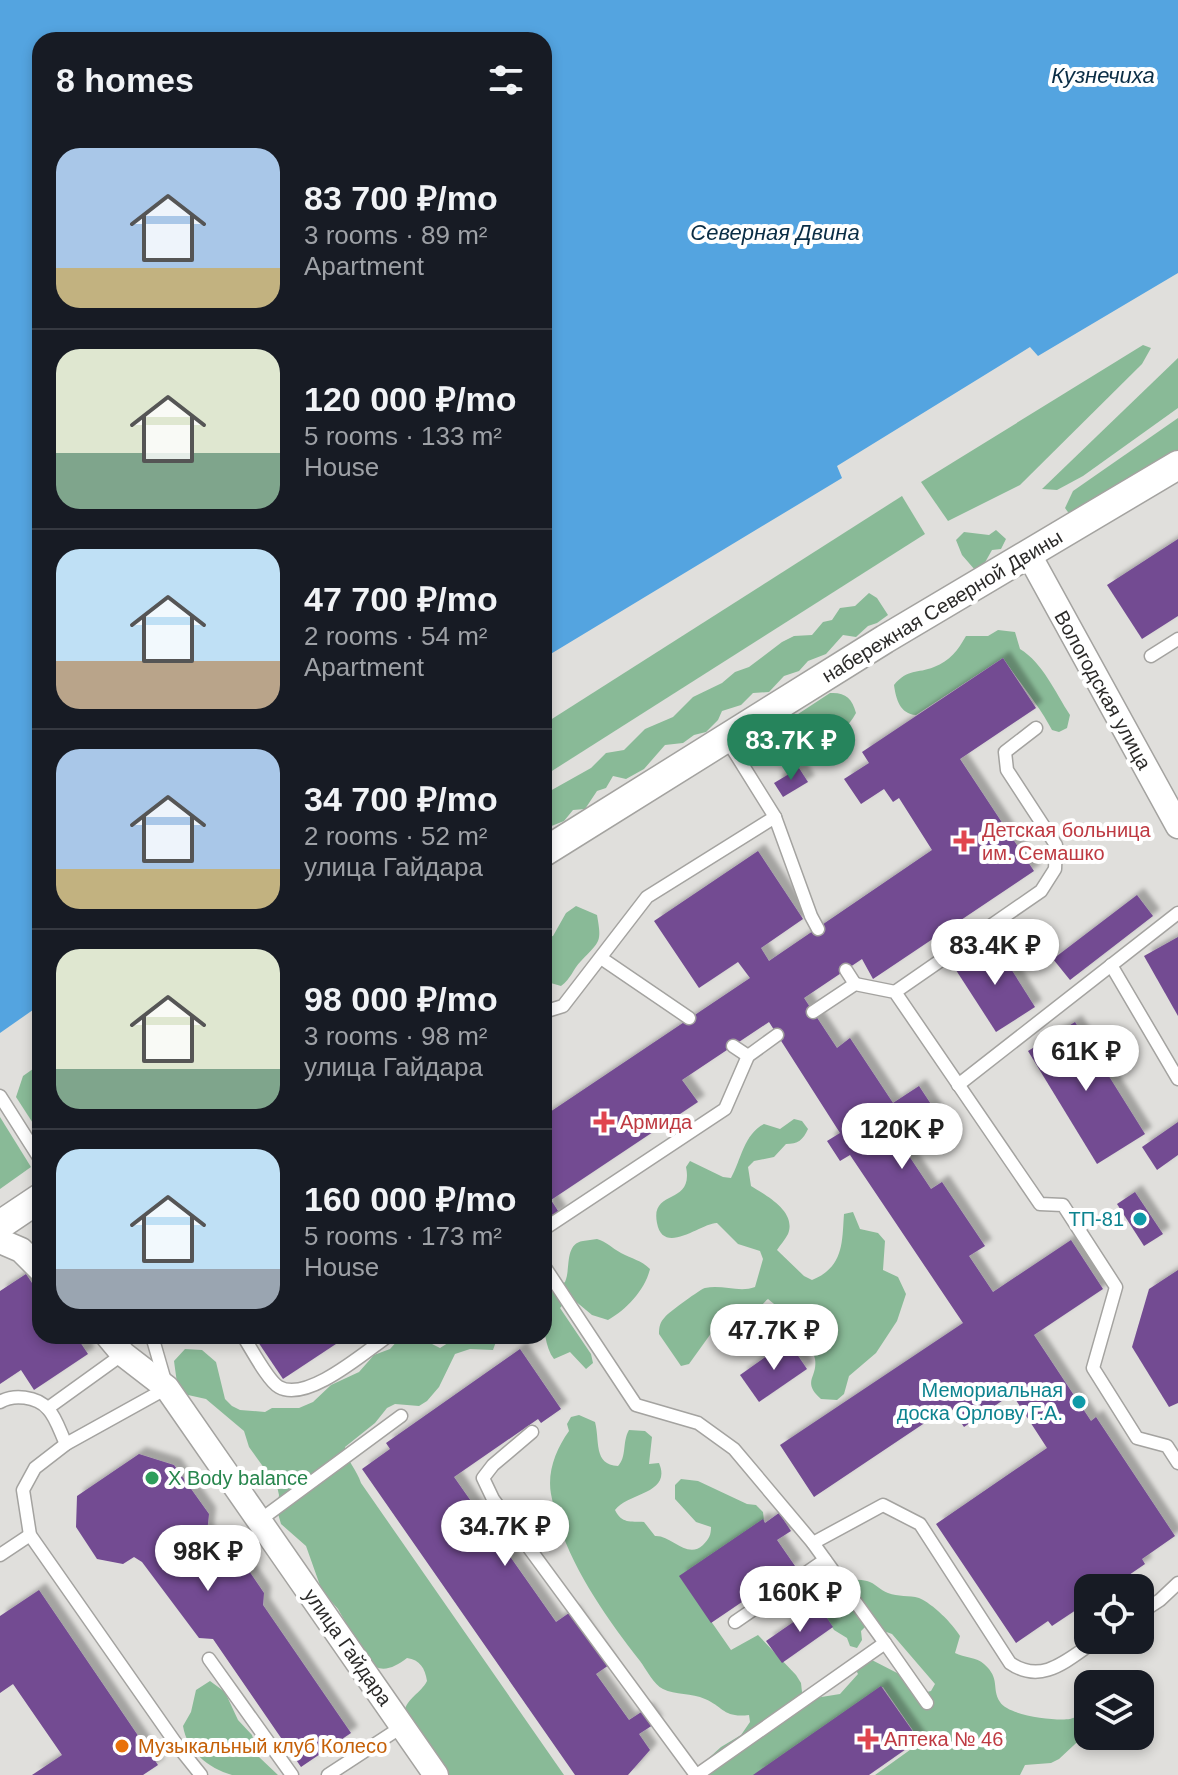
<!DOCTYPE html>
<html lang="en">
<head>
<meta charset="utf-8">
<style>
  :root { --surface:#171b24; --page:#20242c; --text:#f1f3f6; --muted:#9ea1a6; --line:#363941; --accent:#26845c }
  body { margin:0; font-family:Helvetica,sans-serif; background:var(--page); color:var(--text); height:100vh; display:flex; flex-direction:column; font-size:30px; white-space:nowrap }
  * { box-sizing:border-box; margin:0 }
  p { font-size:26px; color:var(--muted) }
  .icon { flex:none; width:44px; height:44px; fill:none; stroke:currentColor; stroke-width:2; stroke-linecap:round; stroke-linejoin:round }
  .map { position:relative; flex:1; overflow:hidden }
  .details { position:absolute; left:32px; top:32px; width:520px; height:1312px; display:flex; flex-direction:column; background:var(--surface); border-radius:24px; box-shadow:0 4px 12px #0003 }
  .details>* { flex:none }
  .controls { position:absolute; left:1074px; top:1574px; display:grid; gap:16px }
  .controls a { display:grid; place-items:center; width:80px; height:80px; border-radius:16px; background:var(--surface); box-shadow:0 4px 12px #0003; font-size:40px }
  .price { position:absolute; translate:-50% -68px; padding:0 18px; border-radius:28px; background:#fff; color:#222; font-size:26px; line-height:52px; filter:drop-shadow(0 2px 4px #0008) }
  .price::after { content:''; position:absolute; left:50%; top:48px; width:24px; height:18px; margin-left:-12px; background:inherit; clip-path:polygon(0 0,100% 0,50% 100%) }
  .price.current { background:var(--accent); color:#fff }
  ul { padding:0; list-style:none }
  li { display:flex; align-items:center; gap:24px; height:200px; padding:0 24px }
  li+li { border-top:2px solid var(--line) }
  li span { display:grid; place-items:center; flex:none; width:224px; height:160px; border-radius:24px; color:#555 }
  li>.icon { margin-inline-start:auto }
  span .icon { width:96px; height:96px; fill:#fffc; stroke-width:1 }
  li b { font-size:34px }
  h2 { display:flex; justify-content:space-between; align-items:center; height:96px; padding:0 24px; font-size:34px }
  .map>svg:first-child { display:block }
  .green { fill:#89ba97 }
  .water { fill:#54a4e0 }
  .building { fill:#734b92; filter:url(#shadow) }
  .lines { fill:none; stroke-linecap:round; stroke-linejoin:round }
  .service-casing { stroke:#a4a3a0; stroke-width:15 }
  .minor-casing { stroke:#a4a3a0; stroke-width:27 }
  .tertiary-casing { stroke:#a4a3a0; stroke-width:31 }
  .service { stroke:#fff; stroke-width:12 }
  .minor { stroke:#fff; stroke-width:24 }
  .tertiary { stroke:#fff; stroke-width:28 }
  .health-dot { fill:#e0444e; stroke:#fff; stroke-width:3 }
  .culture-dot { fill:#0f9aa8; stroke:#fff; stroke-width:3 }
  .leisure-dot { fill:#2e9e5b; stroke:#fff; stroke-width:3 }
  .food-dot { fill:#e8710a; stroke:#fff; stroke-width:3 }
  .labels { text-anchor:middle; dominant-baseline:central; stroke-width:8; stroke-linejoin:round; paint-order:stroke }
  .street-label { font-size:20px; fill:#2b2a29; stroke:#fff }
  .health-label { font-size:20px; fill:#be3a42; stroke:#fff; text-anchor:start }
  .culture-label { font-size:20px; fill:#0d838f; stroke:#fff; text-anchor:end }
  .leisure-label { font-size:20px; fill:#27864d; stroke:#fff; text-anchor:start }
  .food-label { font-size:20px; fill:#c56008; stroke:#fff; text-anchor:start }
  .water-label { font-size:22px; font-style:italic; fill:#0a2d45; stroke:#fff }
</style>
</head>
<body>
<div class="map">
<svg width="1178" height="1775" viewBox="0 0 1178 1775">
  <defs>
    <filter id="shadow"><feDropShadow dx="7" dy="-7" stdDeviation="2" flood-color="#0004"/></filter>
  </defs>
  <rect width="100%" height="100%" fill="#e0dfdc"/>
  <g class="green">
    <polygon points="1143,345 1151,348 1142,364 1020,485 948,521 921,482"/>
    <polygon points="1178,358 1178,408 1083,476 1057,490 1042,489"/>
    <polygon points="1178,418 1178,450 1073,519 1065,508 1073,491"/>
    <polygon points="902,496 925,534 544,776 544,724"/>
    <polygon points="996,530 1006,539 1001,549 992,550 983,566 975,570 962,555 956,540 964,532 989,535"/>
    <polygon points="869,593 877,598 888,615 877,623 868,626 856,637 843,635 826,654 808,661 799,671 784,676 769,692 753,693 741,705 722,711 718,720 706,732 694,735 683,743 665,745 644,769 626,779 613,776 606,788 597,791 585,809 573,810 564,821 549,827 544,833 544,796 550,791 591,768 606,753 624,750 645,729 673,717 693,697 722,683 735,672 749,667 782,642 794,636 812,635 823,622 832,620 840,608 855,606"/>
    <path d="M998 630 1015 632 1020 649C1043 663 1055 692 1070 715L1067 728 1059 732 1052 730C1039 705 1019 682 1003 658L916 715C900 714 896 699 894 685 908 668 917 674 934 667 950 661 958 650 966 636H988Z"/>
    <path d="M830 693C845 692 852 698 856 713 847 730 833 738 815 734L801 745H783L776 756 765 758 761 751 760 741 781 721 792 718Z"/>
    <path d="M576 906 597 915C602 943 600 941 581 961 573 969 571 979 561 986L544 981V938L553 936 566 913Z"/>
    <polygon points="40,1064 40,1134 16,1097 23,1076"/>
    <polygon points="0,1117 31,1167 0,1189"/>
    <path d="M794 1119 802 1121 808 1129C803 1140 798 1144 786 1144L774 1157 754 1161 748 1167 751 1186C765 1195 797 1211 788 1234 785 1240 780 1245 777 1250L804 1276 812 1280C844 1267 842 1242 844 1214L853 1212 860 1229 878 1233 885 1241 883 1270 898 1277 906 1294 897 1321 876 1353 849 1376 844 1394 837 1400 821 1399C801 1381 818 1378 815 1359 813 1346 800 1344 795 1334 788 1318 783 1311 768 1299 757 1307 753 1330 739 1333 731 1335 721 1332 712 1332L689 1364 681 1366 659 1334C659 1327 660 1322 665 1317 668 1313 702 1288 705 1288 722 1284 739 1293 755 1287L763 1259 760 1251 738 1244 717 1223C703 1222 663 1257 657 1223 650 1188 694 1206 686 1167L690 1161 723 1177 731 1178C741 1160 744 1134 764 1124L780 1129Z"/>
    <path d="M597 1239C607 1242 612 1248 621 1253 632 1259 641 1260 650 1269 645 1290 626 1310 608 1320L592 1315 574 1300 566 1301 560 1308 591 1354 593 1363 586 1369 570 1352 554 1359C541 1342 544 1309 544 1289L552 1291 565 1282C571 1269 564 1244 583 1241 588 1240 592 1240 597 1239Z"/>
    <path d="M459 1336H498L493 1350 470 1349 455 1354 439 1387 427 1401 419 1406 395 1404 387 1408 375 1423 345 1447C346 1460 357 1470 361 1483L564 1775H441L404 1712C407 1698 421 1693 427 1681 425 1668 420 1660 407 1658 394 1668 381 1674 368 1662L338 1609 322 1591 306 1546 281 1524 277 1510 279 1495 277 1486 249 1447 244 1431 206 1399 188 1395 177 1383 174 1361 185 1349 202 1350 216 1362 225 1399 232 1406 240 1410 265 1412 272 1408H299L313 1402 331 1385 359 1372 374 1355 390 1349 400 1338 424 1340 440 1348Z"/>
    <path d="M579 1415 595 1422C600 1440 593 1465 618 1466 627 1457 622 1442 629 1430L645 1431 652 1437 649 1464 659 1463C672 1494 629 1492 615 1510 622 1524 630 1521 644 1522L655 1536C672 1535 687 1560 703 1545 709 1539 711 1535 711 1527L696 1522 675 1499V1485L681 1479 698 1481 747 1504 756 1505 763 1512 764 1521 681 1578 731 1650 758 1635 796 1675 801 1683 802 1692 809 1699 840 1694 858 1674 855 1668 868 1658 901 1675 923 1693 931 1691 935 1684 892 1634 867 1625 861 1631 862 1640 857 1648 850 1646 847 1638 834 1630 819 1607C821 1586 846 1576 867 1581 875 1583 880 1590 888 1593 898 1597 909 1595 919 1598 933 1604 952 1623 960 1636L955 1653C964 1658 977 1657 984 1664 1001 1679 991 1688 1000 1702 1009 1716 1055 1721 1070 1719 1076 1717 1082 1715 1088 1713V1732L1059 1759 1051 1763 1025 1765 1020 1775H875L921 1742 883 1687 756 1775H690L721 1747 741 1735 750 1722 749 1715C723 1718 724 1707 705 1699 692 1693 675 1695 663 1689 654 1685 646 1669 640 1661 602 1612 563 1557 551 1494 547 1472 556 1449 569 1431L567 1424 571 1417Z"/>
    <path d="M210 1681 225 1692 238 1720 252 1735 259 1757 278 1775C264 1775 245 1775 232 1775 208 1768 187 1751 183 1726L191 1712 196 1690Z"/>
  </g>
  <polygon class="water" points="0,0 1178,0 1178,273 1038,356 1030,347 837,466 842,478 544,658 544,40 40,40 40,1005 0,1033"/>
  <g class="building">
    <polygon points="1178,539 1178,616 1142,639 1107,585"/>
    <polygon points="1003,658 1036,708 960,759 1034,871 873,979 862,959 804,998 837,1048 850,1038 893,1103 919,1086 944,1124 905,1150 931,1189 942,1182 985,1246 969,1256 993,1292 1071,1240 1103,1289 1034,1335 1091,1421 1096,1417 1175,1536 1142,1559 1145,1564 1110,1588 1088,1588 1088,1602 1052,1626 1048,1621 1016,1643 936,1524 1047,1448 1012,1394 964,1427 950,1406 814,1497 780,1445 963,1323 850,1155 840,1161 827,1141 840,1133 769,1022 682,1080 698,1102 551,1200 560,1214 544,1224 544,1116 750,978 738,962 699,988 654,921 758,851 803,919 761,948 769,961 932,850 899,798 893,802 884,789 861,804 844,779 869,763 862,752"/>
    <polygon points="799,768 808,782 783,797 774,783"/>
    <polygon points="1137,895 1153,916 1070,980 1053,959"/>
    <polygon points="1178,937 1178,1016 1144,956"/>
    <polygon points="994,942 1035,1007 996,1032 954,967"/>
    <polygon points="1075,1022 1145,1134 1097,1164 1028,1051"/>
    <polygon points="1178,1122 1178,1155 1157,1170 1142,1147"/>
    <polygon points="1135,1192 1163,1234 1144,1246 1117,1204"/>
    <polygon points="1178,1270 1178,1403 1169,1407 1132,1347 1149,1289"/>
    <polygon points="26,1274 40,1295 40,1336 76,1336 88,1354 34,1390 21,1370 0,1384 0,1291"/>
    <polygon points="254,1336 348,1336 283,1379"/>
    <polygon points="788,1341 807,1369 759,1402 740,1375"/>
    <polygon points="520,1349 561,1409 541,1423 538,1419 454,1477 556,1622 572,1611 609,1665 596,1674 629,1720 646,1709 656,1723 639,1734 650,1750 628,1775 575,1775 362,1469 390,1449 386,1443"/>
    <polygon points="139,1454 174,1465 209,1514 207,1533 215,1543 217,1551 228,1566 247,1568 264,1593 263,1605 351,1733 301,1767 213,1639 199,1638 142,1562 134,1557 123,1564 97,1559 76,1527 77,1496"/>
    <polygon points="779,1513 791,1531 777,1540 795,1566 711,1623 679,1576 763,1519 765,1523"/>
    <polygon points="39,1590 158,1765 143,1775 32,1775 62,1755 13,1684 0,1693 0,1616"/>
    <polygon points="818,1605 833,1627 782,1663 766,1641"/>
    <polygon points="881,1686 919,1740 869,1775 753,1775"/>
  </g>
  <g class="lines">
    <g class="service-casing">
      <g id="service">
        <polyline points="1151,656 1178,639"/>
        <polyline points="727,740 775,817 811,916 818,929"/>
        <polyline points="601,958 689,1018"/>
        <polyline points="1111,965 1178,1079"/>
        <polyline points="846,970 855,984"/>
        <polyline points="895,992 1041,891 1055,869 1056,845 1007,770 1005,752 1036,728"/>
        <polyline points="544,1007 550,1010 563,1006 647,897 775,817"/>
        <polyline points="813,1012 855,984 895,992 1040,1204 1063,1205 1116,1287 1093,1368 1137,1438 1167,1446 1178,1463"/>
        <polyline points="733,1046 748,1056"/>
        <polyline points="958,1085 1178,913"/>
        <polyline points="0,1096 40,1159"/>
        <polyline points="544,1229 725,1109 748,1056 777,1035"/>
        <path d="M544 1266 636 1405 698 1423 734 1449 813 1543 883 1505 920 1524 1010 1663C1043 1686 1069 1658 1097 1640"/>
        <polyline points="152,1336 167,1388 66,1444 35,1468 23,1490 30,1535 177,1745 201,1775"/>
        <path d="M243 1336C251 1348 268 1381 279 1387 307 1403 365 1352 388 1336"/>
        <path d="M0 1402C13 1394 37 1396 48 1409 56 1417 61 1434 66 1444"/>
        <polyline points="48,1408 123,1354"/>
        <polyline points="532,1432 493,1465 483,1478 493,1499 696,1775"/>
        <polyline points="260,1520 401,1416"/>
        <polyline points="813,1543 885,1643"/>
        <polyline points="0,1555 30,1535"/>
        <polyline points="1140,1613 1160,1600 1178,1583"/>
        <polyline points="735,1622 825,1560"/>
        <polyline points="209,1659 292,1775"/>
        <polyline points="328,1775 403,1726"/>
        <polyline points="697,1775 885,1643 927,1703"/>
      </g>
    </g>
    <g class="minor-casing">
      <g id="minor">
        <polyline points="1028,553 1178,826"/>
        <polyline points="0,1241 21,1250 40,1269"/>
        <polyline points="108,1336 123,1354 167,1388 436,1775"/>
      </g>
    </g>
    <g class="tertiary-casing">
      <g id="tertiary">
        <polyline points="544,852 885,639 1178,465"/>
        <polyline points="0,1225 40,1198"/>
      </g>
    </g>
    <use href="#service" class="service"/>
    <use href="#minor" class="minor"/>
    <use href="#tertiary" class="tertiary"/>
  </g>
  <g class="health-dot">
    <path d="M960 829h8v8h8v8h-8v8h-8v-8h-8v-8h8z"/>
    <path d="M600 1110h8v8h8v8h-8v8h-8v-8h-8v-8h8z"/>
    <path d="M864 1727h8v8h8v8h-8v8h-8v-8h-8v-8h8z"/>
  </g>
  <g class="culture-dot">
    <circle cx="1140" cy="1219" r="8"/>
    <circle cx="1079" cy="1402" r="8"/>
  </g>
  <circle class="leisure-dot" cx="152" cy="1478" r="8"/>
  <circle class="food-dot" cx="122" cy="1746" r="8"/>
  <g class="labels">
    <g class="street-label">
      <text transform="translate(942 606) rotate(-31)">набережная Северной Двины</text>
      <text transform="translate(1103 690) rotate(61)">Вологодская улица</text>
      <text transform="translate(348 1647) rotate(55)">улица Гайдара</text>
    </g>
    <g class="health-label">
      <text x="982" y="830">Детская больница<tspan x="982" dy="23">им. Семашко</tspan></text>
      <text x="620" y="1122">Армида</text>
      <text x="884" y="1739">Аптека № 46</text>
    </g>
    <g class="culture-label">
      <text x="1124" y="1219">ТП-81</text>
      <text x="1063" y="1390">Мемориальная<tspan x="1063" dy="23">доска Орлову Г.А.</tspan></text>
    </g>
    <g class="leisure-label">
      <text x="168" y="1478">X Body balance</text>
    </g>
    <g class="food-label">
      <text x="138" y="1746">Музыкальный клуб Колесо</text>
    </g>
    <g class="water-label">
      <text x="1103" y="75">Кузнечиха</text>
      <text x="775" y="232">Северная Двина</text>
    </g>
  </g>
</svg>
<div class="controls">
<a><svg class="icon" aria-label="locate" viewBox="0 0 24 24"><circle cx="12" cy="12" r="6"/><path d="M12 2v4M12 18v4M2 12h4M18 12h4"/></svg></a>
<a><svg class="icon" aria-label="layers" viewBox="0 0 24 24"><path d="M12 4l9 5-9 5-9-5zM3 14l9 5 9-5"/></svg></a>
</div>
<b class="price current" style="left:791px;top:782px">83.7K ₽</b>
<b class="price" style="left:995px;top:987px">83.4K ₽</b>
<b class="price" style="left:1086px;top:1093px">61K ₽</b>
<b class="price" style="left:902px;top:1171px">120K ₽</b>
<b class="price" style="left:774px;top:1372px">47.7K ₽</b>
<b class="price" style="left:505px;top:1568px">34.7K ₽</b>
<b class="price" style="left:208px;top:1593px">98K ₽</b>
<b class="price" style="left:800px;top:1634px">160K ₽</b>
<section class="details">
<h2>8 homes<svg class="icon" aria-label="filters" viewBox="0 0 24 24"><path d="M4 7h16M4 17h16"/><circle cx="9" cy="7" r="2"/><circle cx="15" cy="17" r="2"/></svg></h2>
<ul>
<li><span style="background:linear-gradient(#a9c7e8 75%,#c2b280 0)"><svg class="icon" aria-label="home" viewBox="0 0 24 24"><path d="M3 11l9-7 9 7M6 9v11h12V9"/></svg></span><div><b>83 700 ₽/mo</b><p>3 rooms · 89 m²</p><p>Apartment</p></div></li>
<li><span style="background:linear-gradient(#dfe7d0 65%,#7fa58c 0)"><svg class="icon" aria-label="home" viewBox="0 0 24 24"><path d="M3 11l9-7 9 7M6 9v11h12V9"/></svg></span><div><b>120 000 ₽/mo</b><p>5 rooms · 133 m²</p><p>House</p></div></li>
<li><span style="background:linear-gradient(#bfe0f5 70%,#b9a48a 0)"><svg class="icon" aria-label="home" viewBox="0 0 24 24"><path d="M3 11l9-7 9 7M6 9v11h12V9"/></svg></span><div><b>47 700 ₽/mo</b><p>2 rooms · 54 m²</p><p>Apartment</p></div></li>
<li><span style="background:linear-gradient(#a9c7e8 75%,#c2b280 0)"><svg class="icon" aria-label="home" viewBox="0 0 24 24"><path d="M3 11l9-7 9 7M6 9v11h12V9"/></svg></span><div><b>34 700 ₽/mo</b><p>2 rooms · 52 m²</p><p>улица Гайдара</p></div></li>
<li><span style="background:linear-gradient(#dfe7d0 75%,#7fa58c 0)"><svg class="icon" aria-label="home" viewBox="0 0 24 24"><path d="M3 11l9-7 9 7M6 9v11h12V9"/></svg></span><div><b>98 000 ₽/mo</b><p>3 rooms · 98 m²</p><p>улица Гайдара</p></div></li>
<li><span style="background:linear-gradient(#bfe0f5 75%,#9aa5b1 0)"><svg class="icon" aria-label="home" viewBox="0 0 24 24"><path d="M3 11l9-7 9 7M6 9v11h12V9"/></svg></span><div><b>160 000 ₽/mo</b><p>5 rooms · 173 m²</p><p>House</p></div></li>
</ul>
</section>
</div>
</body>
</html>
